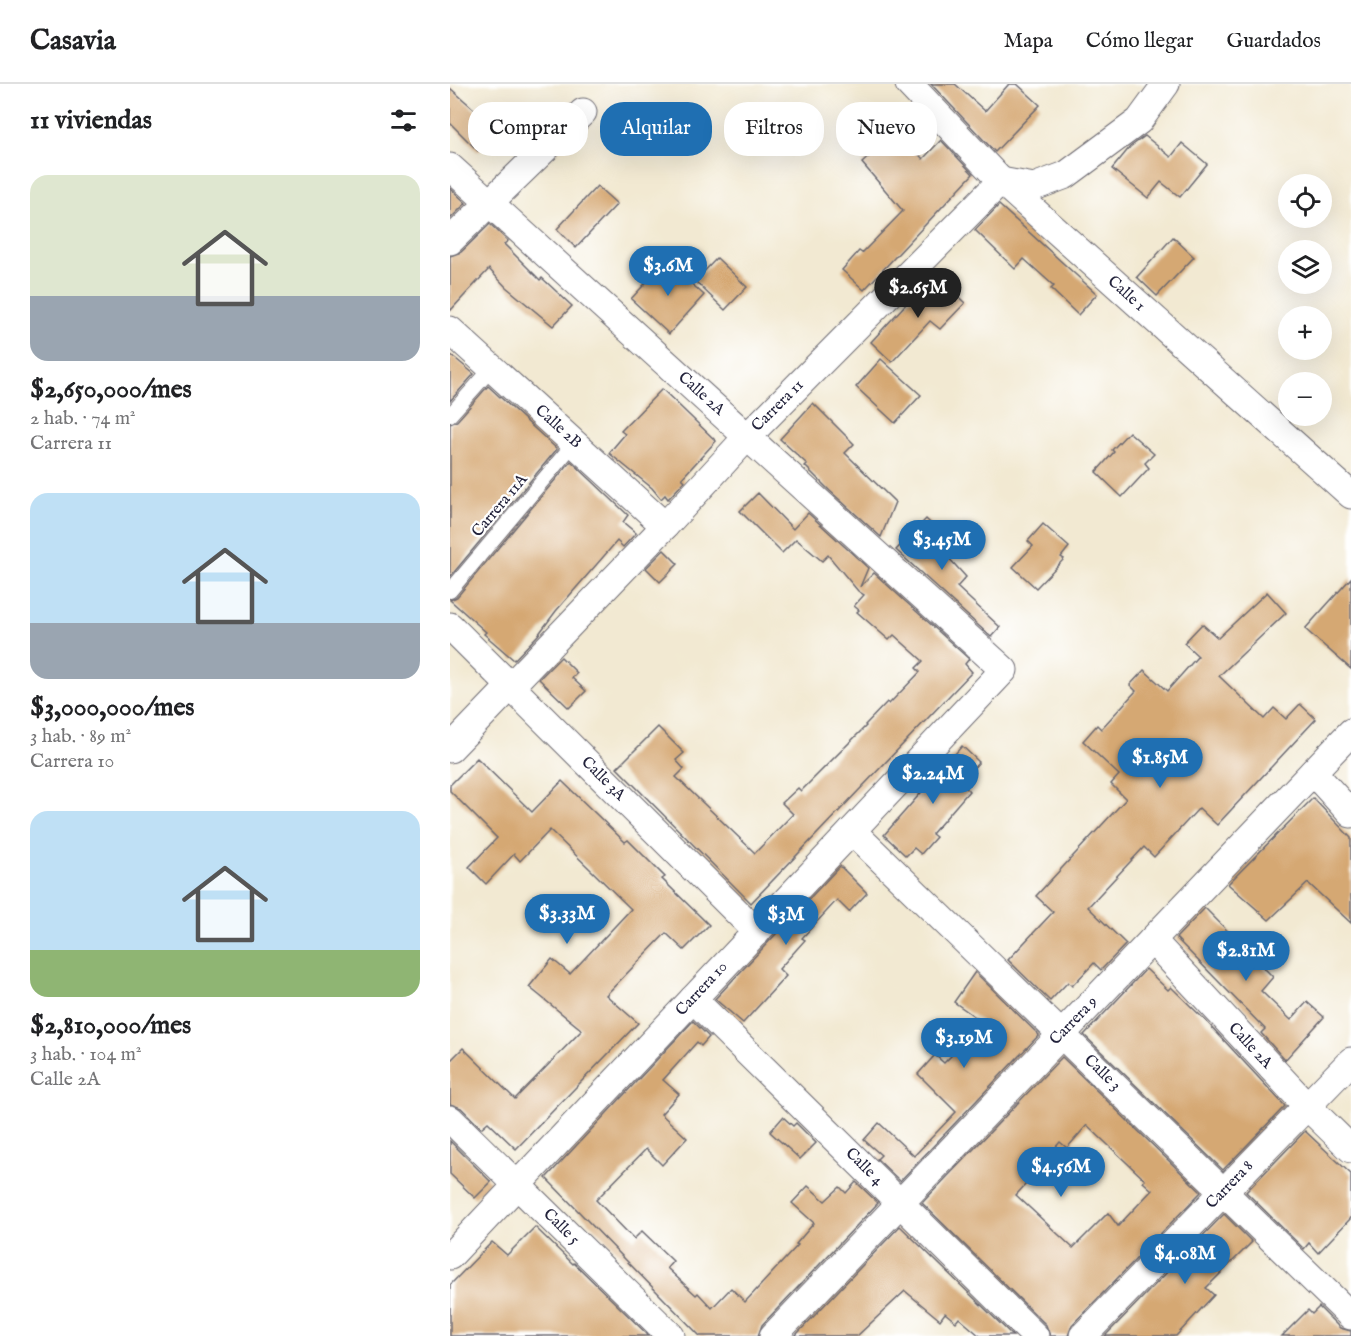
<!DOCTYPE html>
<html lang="es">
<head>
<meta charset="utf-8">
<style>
  :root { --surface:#fff; --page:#f2f2f2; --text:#202124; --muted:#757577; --line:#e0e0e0; --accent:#1f6fb2 }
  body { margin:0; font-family:"IM FELL English",serif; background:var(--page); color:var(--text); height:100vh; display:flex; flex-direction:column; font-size:22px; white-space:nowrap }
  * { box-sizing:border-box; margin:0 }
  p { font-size:20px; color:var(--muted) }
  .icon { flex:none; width:33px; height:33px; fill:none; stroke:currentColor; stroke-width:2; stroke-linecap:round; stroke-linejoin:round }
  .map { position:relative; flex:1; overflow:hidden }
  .panel { display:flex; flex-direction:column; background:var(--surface); width:450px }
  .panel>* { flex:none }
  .top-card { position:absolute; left:18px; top:18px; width:570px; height:54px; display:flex; gap:12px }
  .fabs { position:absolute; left:828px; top:90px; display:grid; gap:12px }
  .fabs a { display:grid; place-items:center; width:54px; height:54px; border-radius:50%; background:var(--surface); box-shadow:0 6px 24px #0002; font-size:30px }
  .price { position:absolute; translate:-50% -51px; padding:0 14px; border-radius:21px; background:var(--accent); color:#fff; font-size:20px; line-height:39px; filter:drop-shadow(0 2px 3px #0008) }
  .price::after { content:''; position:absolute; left:50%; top:36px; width:18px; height:14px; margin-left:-9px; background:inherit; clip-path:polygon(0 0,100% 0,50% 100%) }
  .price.on { background:#222; color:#fff }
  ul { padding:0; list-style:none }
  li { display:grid; align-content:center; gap:12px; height:318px; padding:0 30px }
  li span { display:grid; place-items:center; height:186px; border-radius:18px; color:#555 }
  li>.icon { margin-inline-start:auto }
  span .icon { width:108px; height:108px; fill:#fffc; stroke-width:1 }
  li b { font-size:26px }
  h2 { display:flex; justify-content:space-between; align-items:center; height:72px; padding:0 30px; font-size:26px }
  .tag { padding:0 21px; border-radius:24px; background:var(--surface); box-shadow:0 6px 24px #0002; font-size:21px; line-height:54px }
  .tag.on { background:var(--accent); color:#fff }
  header { display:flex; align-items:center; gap:36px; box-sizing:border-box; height:84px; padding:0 30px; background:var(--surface); border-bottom:2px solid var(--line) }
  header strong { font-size:28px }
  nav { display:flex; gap:33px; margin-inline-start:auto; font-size:21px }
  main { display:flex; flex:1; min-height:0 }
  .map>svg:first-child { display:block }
  .building { fill:#d5a873; fill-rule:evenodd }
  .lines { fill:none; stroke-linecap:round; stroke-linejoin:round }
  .lane-casing { stroke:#6b6870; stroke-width:16 }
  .street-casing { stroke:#6b6870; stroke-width:29 }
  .lane { stroke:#fff; stroke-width:14 }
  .street { stroke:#fff; stroke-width:27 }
  .labels { text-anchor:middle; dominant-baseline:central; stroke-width:4.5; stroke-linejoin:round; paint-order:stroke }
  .street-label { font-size:16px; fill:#22223b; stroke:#fff }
</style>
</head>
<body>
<header>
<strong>Casavia</strong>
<nav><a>Mapa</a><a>Cómo llegar</a><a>Guardados</a></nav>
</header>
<main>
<section class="panel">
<h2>11 viviendas<svg class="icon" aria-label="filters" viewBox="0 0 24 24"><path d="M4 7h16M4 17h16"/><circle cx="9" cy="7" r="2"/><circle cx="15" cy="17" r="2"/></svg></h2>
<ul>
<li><span style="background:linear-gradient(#dfe7d0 65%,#9aa5b1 0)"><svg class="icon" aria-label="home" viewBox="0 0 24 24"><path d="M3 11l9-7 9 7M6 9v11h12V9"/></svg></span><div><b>$2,650,000/mes</b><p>2 hab. · 74 m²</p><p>Carrera 11</p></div></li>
<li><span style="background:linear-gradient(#bfe0f5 70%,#9aa5b1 0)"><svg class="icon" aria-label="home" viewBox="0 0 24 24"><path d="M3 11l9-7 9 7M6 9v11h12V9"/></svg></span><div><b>$3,000,000/mes</b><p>3 hab. · 89 m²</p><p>Carrera 10</p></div></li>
<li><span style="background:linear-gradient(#bfe0f5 75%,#8fb573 0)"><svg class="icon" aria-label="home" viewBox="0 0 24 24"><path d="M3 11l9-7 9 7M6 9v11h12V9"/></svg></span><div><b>$2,810,000/mes</b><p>3 hab. · 104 m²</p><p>Calle 2A</p></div></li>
</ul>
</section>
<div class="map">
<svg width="901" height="1252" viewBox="0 0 901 1252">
  <rect width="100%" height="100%" fill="#fff"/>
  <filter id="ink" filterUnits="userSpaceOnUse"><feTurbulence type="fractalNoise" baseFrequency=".0167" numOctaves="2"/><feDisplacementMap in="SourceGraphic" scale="12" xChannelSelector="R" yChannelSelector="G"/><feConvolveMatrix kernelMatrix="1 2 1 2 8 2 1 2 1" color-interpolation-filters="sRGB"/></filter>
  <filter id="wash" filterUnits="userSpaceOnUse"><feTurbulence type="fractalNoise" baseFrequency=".008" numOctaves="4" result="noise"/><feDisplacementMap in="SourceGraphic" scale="24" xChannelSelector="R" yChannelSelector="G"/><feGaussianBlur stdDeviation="1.35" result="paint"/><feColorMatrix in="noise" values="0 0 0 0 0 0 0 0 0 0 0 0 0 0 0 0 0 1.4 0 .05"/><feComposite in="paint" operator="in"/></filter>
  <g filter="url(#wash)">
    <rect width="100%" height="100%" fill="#f2e9d2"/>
    <g id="blocks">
      <g class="building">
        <polygon points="481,0 505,0 535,27 559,0 567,0 590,21 545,68"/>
        <polygon points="0,4 48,46 28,67 0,39"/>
        <polygon points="447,47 473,75 491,56 523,90 414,206 392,186 409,167 412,169 453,127 412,79"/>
        <polygon points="695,52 721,73 732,59 757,80 730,113 711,98 698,114 662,85 680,63"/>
        <polygon points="147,102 167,120 126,164 107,145"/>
        <polygon points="0,104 16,119 0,135"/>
        <polygon points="549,121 647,210 628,231 601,205 604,202 574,175 565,185 525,146"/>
        <polygon points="40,140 58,157 54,160 90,196 92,194 122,222 103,242 56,203 39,185 0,227 0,172 11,168"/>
        <polygon points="723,153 744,173 707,212 687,193"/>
        <polygon points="267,174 297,203 275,226 245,197"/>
        <polygon points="216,177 254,211 219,250 181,215"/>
        <polygon points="489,195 515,219 490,245 480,237 442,278 421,258 467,208 472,213"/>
        <polygon points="0,270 24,290 0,317"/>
        <polygon points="431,275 471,311 445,339 406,303"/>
        <polygon points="38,302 107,365 0,493 0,340 7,337"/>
        <polygon points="212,305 266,357 232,394 235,397 218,415 215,411 211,415 202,404 159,369 175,350 171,347"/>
        <polygon points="363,319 404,360 395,369 445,418 431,453 380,407 355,382 357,380 330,355"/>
        <polygon points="679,348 704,370 695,379 699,384 672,413 646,388 664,368 662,366"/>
        <polygon points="121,377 178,431 173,438 186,449 173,463 167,457 106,527 88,551 64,576 34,550 36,548 0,516 7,513"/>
        <polygon points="308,409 343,445 358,429 418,484 410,503 424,489 519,575 515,580 522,588 301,819 167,684 208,643 234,669 226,676 234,685 226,693 305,769 343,730 332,719 348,704 351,707 416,642 415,641 437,618 439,620 470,588 466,584 473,577 444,551 439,556 407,528 409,526 404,522 414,511 408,507 378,471 372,477 346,455 332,469 290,427"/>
        <polygon points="476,435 505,463 497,472 516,493 507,503 550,543 541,553 446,466"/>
        <polygon points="593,440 619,463 611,473 614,475 586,504 563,483 583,462 578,457"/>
        <polygon points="214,466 228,480 210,498 196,484"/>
        <polygon points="901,494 901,585 855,545"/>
        <polygon points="817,508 836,529 769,592 814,635 824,624 836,635 850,620 866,635 767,741 749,724 704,773 694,763 638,823 676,860 651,886 644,879 622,902 618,898 600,917 558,876 603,828 586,812 676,715 661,700 669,691 633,657 647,641 651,645 686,607 680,601 694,586 717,607 748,572 734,559 752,540 768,554"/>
        <polygon points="111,573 127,589 122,594 136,607 119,624 89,595"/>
        <polygon points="512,662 529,678 511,698 519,707 482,750 486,753 471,770 464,764 456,772 434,751"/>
        <polygon points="27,674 82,728 112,697 175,758 178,756 215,793 212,795 259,841 234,866 216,849 156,911 188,939 66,1065 38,1038 31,1044 11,1024 0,1020 0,977 13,964 65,1015 132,946 79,903 102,875 120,890 181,825 100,746 70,777 64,770 36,800 19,783 47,754 0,707 0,701"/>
        <polygon points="863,714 901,754 901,839 858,799 819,836 778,800"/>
        <polygon points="390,782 417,809 399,828 387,816 352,854 355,856 329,885 336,892 293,939 265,915"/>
        <polygon points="755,824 823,893 811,907 841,936 857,918 874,933 835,976 811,949 815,945 726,854"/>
        <polygon points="696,885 718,906 721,903 756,937 835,1022 773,1086 634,951"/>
        <polygon points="525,888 589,951 450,1097 427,1075 431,1071 414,1056 429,1039 464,1072 506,1028 468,990 485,971 494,979 534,939 504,918"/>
        <polygon points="243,937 259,953 251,962 247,958 213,996 229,1010 211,1030 237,1054 212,1081 196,1065 146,1116 184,1155 192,1147 223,1177 217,1184 246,1211 248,1209 262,1224 281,1204 295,1218 348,1161 346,1160 364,1139 342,1119 358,1102 375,1117 390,1103 396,1109 406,1098 428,1119 312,1241 308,1252 250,1252 96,1094"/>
        <path d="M612 973 751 1108 622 1241 618 1252H600L596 1241 472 1119ZM637 1041 695 1096 693 1098 702 1106 668 1142 658 1129 623 1164 566 1111 585 1090 583 1089 610 1058 617 1064Z"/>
        <polygon points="333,1033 343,1042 346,1039 366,1059 350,1075 320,1048"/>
        <polygon points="855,1047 901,1090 901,1134 868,1169 859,1159 854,1165 796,1108"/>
        <polygon points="0,1057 41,1098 25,1114 0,1090"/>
        <polygon points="774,1130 802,1158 756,1204 764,1211 726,1252 655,1252"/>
        <polygon points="450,1142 563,1252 530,1252 509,1234 506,1238 495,1229 490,1236 455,1207 407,1252 345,1252"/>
        <polygon points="85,1143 123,1180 124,1179 199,1252 0,1252 0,1201 42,1158 57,1171"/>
        <polygon points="869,1223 890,1244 901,1247 901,1252 832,1252 858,1226 862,1230"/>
      </g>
    </g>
  </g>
  <g filter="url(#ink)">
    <use href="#blocks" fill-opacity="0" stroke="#6b6870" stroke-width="1.5"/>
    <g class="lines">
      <g class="lane-casing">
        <g id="lane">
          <polyline points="0,331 42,284"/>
          <polyline points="0,507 125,358"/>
        </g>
      </g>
      <g class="street-casing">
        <g id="street">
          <polyline points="459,0 551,97 901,411"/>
          <polyline points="0,83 554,586 0,1172"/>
          <polyline points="551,97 584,103 616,91 689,37 716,0"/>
          <polyline points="0,157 133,28"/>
          <polyline points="0,246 215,442"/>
          <polyline points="0,542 307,848"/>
          <polyline points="0,665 215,442 297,353 551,97"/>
          <polyline points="863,688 901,730"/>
          <polyline points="402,747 901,1232"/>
          <polyline points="702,856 857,1022 901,1065"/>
          <polyline points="243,915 585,1252"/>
          <polyline points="0,1035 221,1252"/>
          <polyline points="323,1252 901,648"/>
          <polyline points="633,1252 901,977"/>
        </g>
      </g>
      <use href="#lane" class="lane"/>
      <use href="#street" class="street"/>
    </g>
  </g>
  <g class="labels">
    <g class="street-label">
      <text transform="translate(676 210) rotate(42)">Calle 1</text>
      <text transform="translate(251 310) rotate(42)">Calle 2A</text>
      <text transform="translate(328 322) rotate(-45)">Carrera 11</text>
      <text transform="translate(108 343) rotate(42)">Calle 2B</text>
      <text transform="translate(50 422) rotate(-50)">Carrera 11A</text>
      <text transform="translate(153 695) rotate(45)">Calle 3A</text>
      <text transform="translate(252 905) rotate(-47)">Carrera 10</text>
      <text transform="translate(624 937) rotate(-46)">Carrera 9</text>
      <text transform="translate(800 962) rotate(47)">Calle 2A</text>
      <text transform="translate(652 989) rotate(44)">Calle 3</text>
      <text transform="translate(414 1083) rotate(45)">Calle 4</text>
      <text transform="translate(780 1101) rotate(-46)">Carrera 8</text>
      <text transform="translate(111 1143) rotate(45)">Calle 5</text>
    </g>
  </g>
</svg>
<div class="fabs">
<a><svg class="icon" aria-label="locate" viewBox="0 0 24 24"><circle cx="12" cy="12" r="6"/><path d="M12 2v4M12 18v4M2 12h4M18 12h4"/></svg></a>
<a><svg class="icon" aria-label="layers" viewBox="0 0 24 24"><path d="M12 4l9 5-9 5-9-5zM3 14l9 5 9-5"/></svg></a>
<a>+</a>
<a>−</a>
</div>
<b class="price" style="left:218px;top:213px">$3.6M</b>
<b class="price on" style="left:468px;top:235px">$2.65M</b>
<b class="price" style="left:492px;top:487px">$3.45M</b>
<b class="price" style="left:710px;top:705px">$1.85M</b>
<b class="price" style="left:483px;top:721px">$2.24M</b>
<b class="price" style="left:117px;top:861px">$3.33M</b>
<b class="price" style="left:336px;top:862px">$3M</b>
<b class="price" style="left:796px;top:898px">$2.81M</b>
<b class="price" style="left:514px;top:985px">$3.19M</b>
<b class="price" style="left:611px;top:1114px">$4.56M</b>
<b class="price" style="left:735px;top:1201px">$4.08M</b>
<div class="top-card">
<a class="tag">Comprar</a>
<a class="tag on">Alquilar</a>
<a class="tag">Filtros</a>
<a class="tag">Nuevo</a>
</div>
</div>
</main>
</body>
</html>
